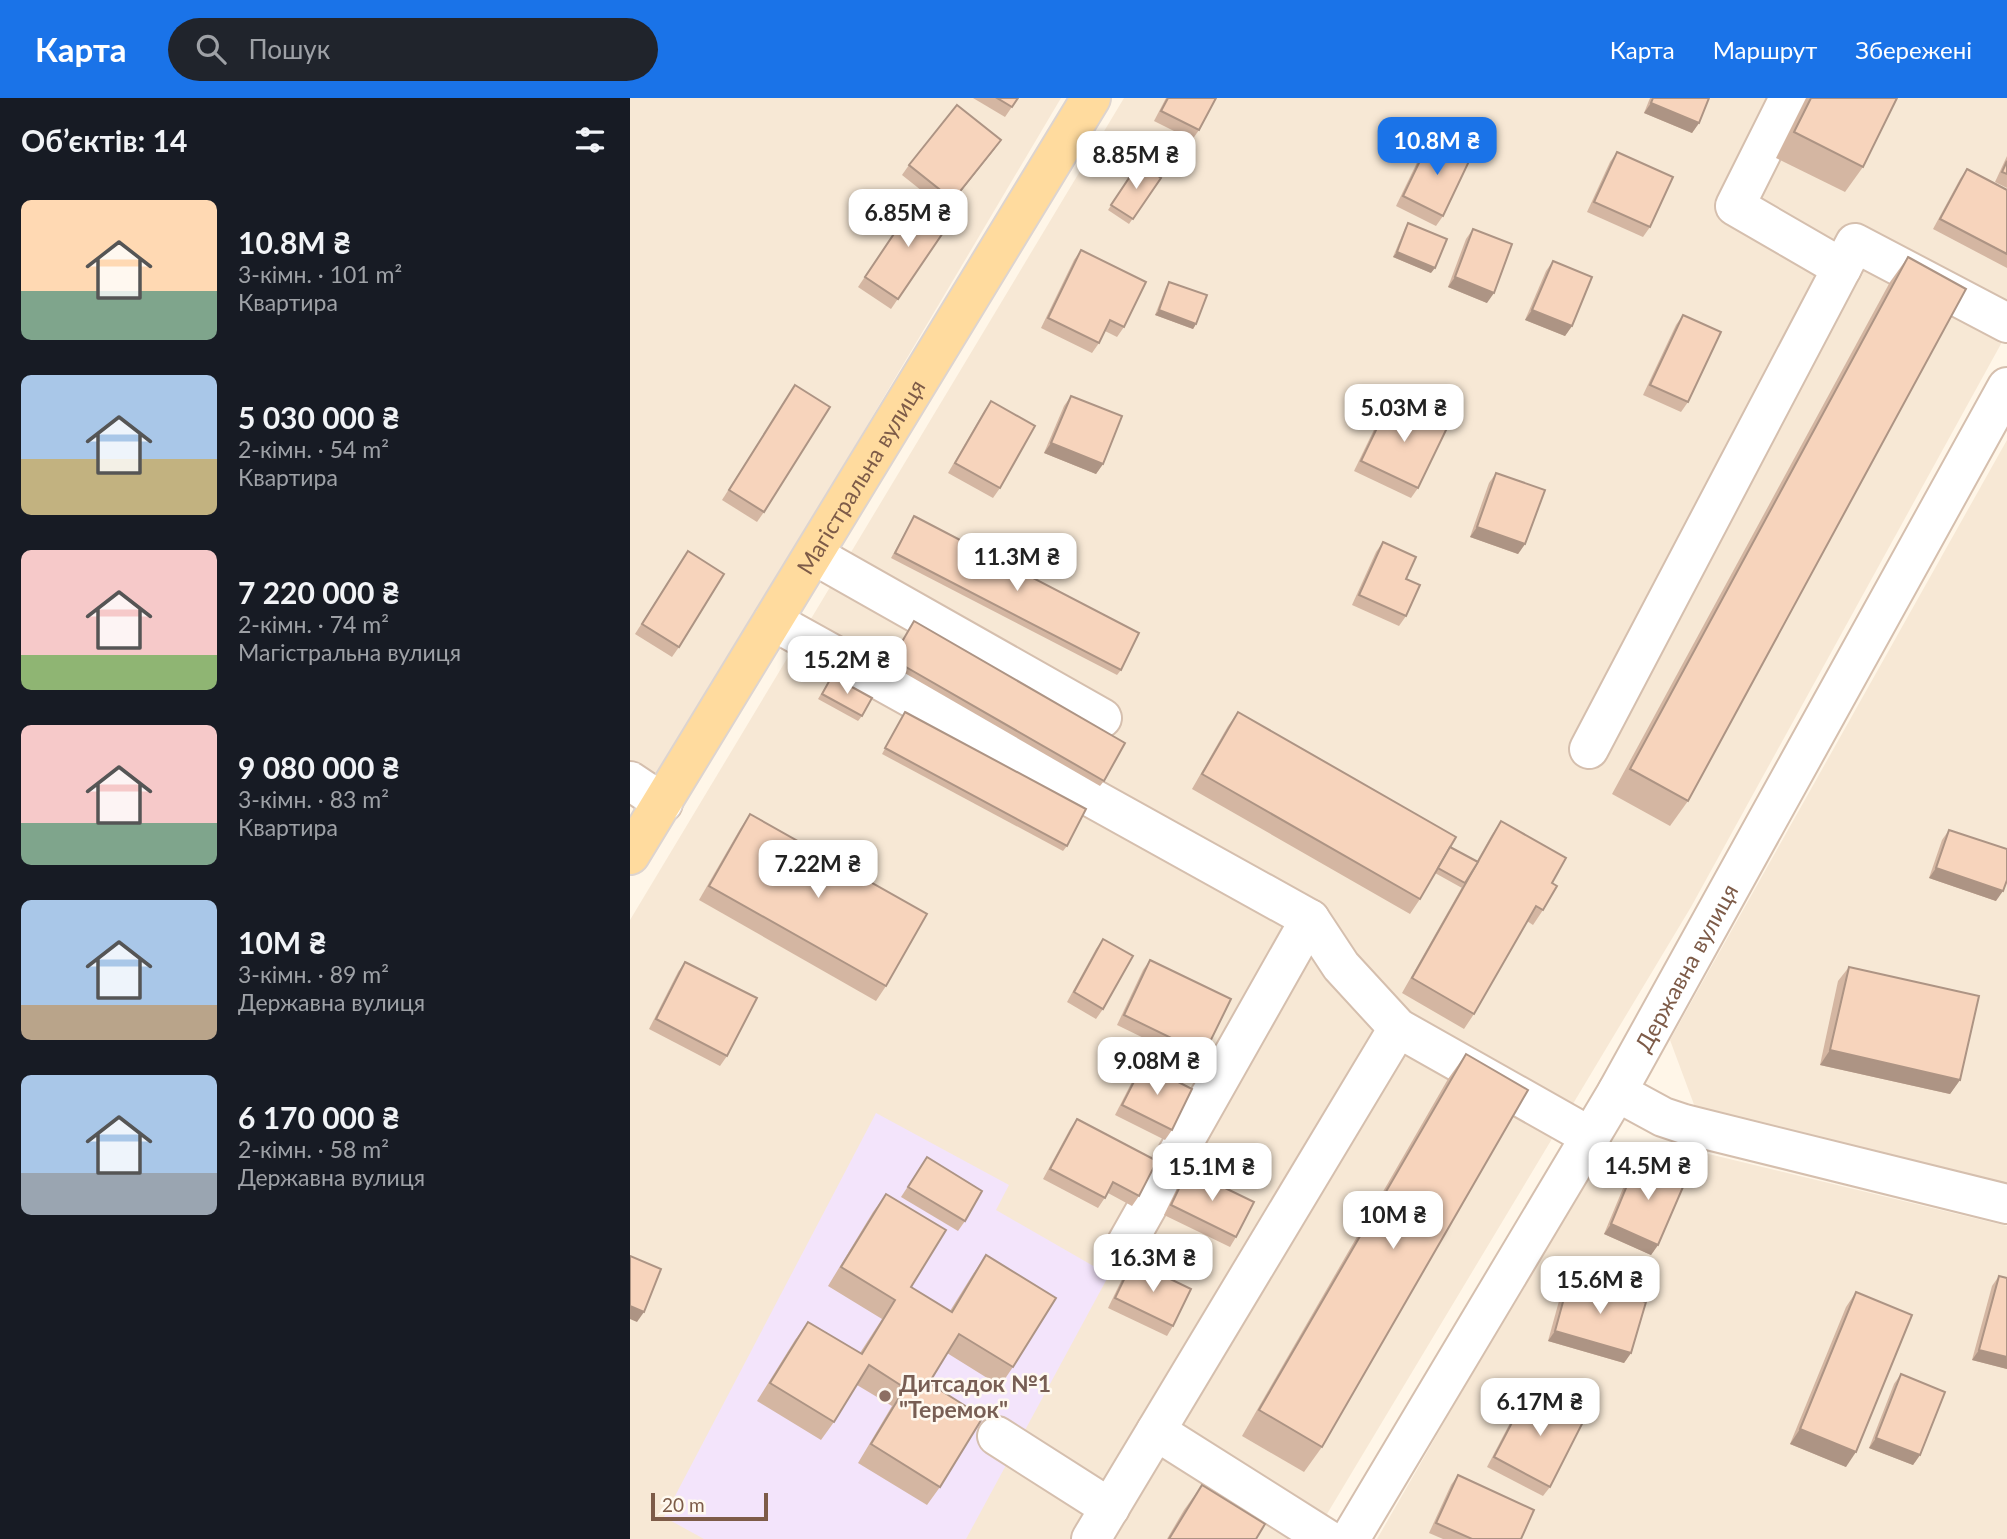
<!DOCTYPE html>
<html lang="uk">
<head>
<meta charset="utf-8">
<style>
  :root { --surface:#171b24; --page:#20242c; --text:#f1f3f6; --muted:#9ea1a6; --accent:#1a73e8 }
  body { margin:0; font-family:Lato,sans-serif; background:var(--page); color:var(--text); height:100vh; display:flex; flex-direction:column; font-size:26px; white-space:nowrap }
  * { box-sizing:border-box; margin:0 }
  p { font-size:23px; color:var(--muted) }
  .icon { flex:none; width:38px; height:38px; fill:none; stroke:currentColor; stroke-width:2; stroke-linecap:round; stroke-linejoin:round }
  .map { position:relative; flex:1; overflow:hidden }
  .side { display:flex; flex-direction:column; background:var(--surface); width:630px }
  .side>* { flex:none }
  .scale { position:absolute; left:21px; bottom:18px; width:117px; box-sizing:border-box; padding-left:7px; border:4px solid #7d5b48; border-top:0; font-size:19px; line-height:24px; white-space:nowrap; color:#7d5b48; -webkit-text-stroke:5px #fff9f0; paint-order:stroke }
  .price { position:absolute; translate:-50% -60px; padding:0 16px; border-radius:14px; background:#fff; color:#222; font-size:23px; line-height:46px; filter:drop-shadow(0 2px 4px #0008) }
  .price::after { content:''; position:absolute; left:50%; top:42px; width:21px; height:16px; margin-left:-10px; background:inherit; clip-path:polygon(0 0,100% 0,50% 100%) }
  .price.current { background:var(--accent); color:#fff }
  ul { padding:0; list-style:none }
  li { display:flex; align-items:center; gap:21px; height:175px; padding:0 21px }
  li span { display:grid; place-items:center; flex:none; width:196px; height:140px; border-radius:10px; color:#555 }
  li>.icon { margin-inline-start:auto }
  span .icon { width:84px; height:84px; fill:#fffc; stroke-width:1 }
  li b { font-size:30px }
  h2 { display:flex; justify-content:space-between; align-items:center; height:84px; padding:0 21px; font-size:30px }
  header { display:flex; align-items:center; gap:42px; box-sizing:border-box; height:98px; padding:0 35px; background:var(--accent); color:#fff }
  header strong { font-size:33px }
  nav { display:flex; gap:38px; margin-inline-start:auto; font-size:24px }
  .search { width:490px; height:63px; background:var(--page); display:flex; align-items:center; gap:18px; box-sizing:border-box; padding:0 24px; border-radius:38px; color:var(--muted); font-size:26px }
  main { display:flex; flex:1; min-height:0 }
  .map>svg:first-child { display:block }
  .residential { fill:#f7e8d5 }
  .education { fill:#f3e4fb }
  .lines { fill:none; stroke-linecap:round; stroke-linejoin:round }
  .minor-casing { stroke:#d5bfae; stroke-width:42 }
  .major-casing { stroke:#ddd4cf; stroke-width:42 }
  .minor { stroke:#fff; stroke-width:38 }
  .major { stroke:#ffdb9e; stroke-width:38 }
  .wall { fill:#d4b6a2 }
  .shaded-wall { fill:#ad9484 }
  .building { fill:#f7d4bc; stroke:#ad9484; stroke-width:2 }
  .education-dot { fill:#8d6e63; stroke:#fff9f0; stroke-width:2.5 }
  .labels { text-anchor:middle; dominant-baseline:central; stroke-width:5; stroke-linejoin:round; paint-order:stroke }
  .street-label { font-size:23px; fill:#7d5b48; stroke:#fff9f0 }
  .education-label { font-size:23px; font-weight:bold; fill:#785e54; stroke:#fff9f0; text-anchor:start }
</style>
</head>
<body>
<header>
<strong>Карта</strong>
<div class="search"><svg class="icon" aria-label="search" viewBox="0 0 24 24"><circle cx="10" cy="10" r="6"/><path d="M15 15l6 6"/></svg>Пошук</div>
<nav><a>Карта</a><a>Маршрут</a><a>Збережені</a></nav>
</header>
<main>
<section class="side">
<h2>Об’єктів: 14<svg class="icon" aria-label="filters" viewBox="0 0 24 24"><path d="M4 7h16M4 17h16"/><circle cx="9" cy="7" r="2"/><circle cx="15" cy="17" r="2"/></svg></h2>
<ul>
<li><span style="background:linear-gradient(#ffd9b3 65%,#7fa58c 0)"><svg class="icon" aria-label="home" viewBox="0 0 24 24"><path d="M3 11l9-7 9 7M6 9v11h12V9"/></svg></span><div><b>10.8M ₴</b><p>3-кімн. · 101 m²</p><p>Квартира</p></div></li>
<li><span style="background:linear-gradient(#a9c7e8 60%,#c2b280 0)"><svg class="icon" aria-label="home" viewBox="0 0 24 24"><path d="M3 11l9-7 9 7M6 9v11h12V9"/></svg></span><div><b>5 030 000 ₴</b><p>2-кімн. · 54 m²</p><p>Квартира</p></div></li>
<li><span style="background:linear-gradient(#f6c9c9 75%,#8fb573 0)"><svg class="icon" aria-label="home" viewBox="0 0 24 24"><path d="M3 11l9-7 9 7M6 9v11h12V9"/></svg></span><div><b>7 220 000 ₴</b><p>2-кімн. · 74 m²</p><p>Магістральна вулиця</p></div></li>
<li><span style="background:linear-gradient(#f6c9c9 70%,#7fa58c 0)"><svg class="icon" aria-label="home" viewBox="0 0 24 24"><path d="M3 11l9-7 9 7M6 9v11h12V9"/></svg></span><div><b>9 080 000 ₴</b><p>3-кімн. · 83 m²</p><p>Квартира</p></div></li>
<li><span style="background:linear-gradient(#a9c7e8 75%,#b9a48a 0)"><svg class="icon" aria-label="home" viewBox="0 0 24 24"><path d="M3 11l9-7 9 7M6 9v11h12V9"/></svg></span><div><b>10M ₴</b><p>3-кімн. · 89 m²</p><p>Державна вулиця</p></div></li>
<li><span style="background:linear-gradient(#a9c7e8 70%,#9aa5b1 0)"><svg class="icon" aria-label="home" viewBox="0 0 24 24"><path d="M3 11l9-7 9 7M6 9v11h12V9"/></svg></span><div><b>6 170 000 ₴</b><p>2-кімн. · 58 m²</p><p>Державна вулиця</p></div></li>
</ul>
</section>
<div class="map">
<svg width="1377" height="1441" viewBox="0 0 1377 1441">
  <rect width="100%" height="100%" fill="#fff6e8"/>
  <g class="residential">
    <polygon points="0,0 431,0 23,689 0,672"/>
    <polygon points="494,0 1377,0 1377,235 1061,809 682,1441 0,1441 0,822"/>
    <polygon points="1377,342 1377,1086 1066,1012 1040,942"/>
    <polygon points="1033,1045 1377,1128 1377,1441 747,1441 959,1073"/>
  </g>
  <polygon class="education" points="246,1015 379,1087 366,1112 479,1177 336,1441 74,1441 34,1419"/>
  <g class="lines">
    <g class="minor-casing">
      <g id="minor">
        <polyline points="1159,0 1105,108 1212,170"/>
        <polyline points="184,457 472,620"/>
        <polyline points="143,523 680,821 711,868 768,930 961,1039"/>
        <polyline points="959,651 1225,145 1377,225"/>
        <polyline points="0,683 33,705"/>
        <polyline points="987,994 1033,1019 1054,1026 1377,1106"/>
        <polyline points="490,1157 680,821"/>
        <polyline points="526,1333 697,1441"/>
        <polyline points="367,1338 480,1410"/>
        <polyline points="461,1441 768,930"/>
        <path id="s1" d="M720 1441 987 994 1377 289"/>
      </g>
    </g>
    <g class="major-casing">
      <g id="major">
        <path id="s2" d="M0 757 461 0"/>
      </g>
    </g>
    <use href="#minor" class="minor"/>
    <use href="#major" class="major"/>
  </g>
  <g class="wall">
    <polygon points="343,0 388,0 375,19"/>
    <polygon points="536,0 586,0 569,32 562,42 524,23"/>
    <polygon points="1020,0 1079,0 1069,25 1062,35 1014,15"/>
    <polygon points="1176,0 1267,0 1233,69 1215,94 1146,60"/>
    <polygon points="801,40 813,118 806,128 766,108 794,50"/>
    <polygon points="371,42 316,112 272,77 279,67"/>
    <polygon points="987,54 1020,129 1013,139 957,114 980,64"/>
    <polygon points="1377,58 1377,90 1365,84"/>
    <polygon points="509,65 531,80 499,126 478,112"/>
    <polygon points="1337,71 1377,92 1377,170 1303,131 1330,81"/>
    <polygon points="288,100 321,123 261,211 228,189"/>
    <polygon points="778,125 801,175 763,159 775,130"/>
    <polygon points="843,131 857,205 818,189 836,141"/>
    <polygon points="451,152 494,229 487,239 475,233 469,245 462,255 411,230 444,162"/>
    <polygon points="1278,159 1058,703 1040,728 982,696 1260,184"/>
    <polygon points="923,163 942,228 935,238 895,222 916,173"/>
    <polygon points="539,184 566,226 563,231 525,217 536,189"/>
    <polygon points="1053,217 1058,304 1051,314 1013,297 1046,227"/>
    <polygon points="165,287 134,414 127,424 92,402"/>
    <polygon points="441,298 473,366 466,376 414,355 434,308"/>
    <polygon points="361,303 370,390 363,400 318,375 354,313"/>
    <polygon points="760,303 788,390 781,400 724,373 753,313"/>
    <polygon points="866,375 895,446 888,456 840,439 859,385"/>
    <polygon points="284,418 491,572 487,577 261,460"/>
    <polygon points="753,444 776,481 776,518 769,528 722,507 746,454"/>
    <polygon points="58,453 49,549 42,559 5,536"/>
    <polygon points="281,528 474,683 470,688 259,566"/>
    <polygon points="202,578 232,618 228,623 188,601"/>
    <polygon points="275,614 437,748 433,753 252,656"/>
    <polygon points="608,614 820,749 847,763 861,738 871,723 922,785 913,812 903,827 897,823 844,916 834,931 772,895 832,789 832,790 805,775 790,801 780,816 562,691 598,628"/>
    <polygon points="120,716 256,888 246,903 69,802 110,731"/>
    <polygon points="1319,732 1366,803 1299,780 1312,742"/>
    <polygon points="473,841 473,911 466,921 437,904 466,851"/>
    <polygon points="520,862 574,956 567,966 487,927 513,872"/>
    <polygon points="55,864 97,958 90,968 19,931 48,874"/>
    <polygon points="1219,869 1330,982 1320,996 1190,967 1208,883"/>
    <polygon points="836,956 692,1349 674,1374 612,1338 818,981"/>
    <polygon points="513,966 542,1032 535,1042 485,1017 506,976"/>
    <polygon points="447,1021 509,1098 502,1108 478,1095 468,1110 413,1081 440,1031"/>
    <polygon points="297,1059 335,1123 328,1133 271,1099"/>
    <polygon points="1008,1061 1028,1147 1021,1157 974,1136 1001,1071"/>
    <polygon points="558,1072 606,1139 600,1149 534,1117 551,1082"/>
    <polygon points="256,1096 281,1189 320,1213 343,1176 356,1157 383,1269 370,1288 317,1255 299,1285 310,1389 297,1407 228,1365 262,1308 227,1287 204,1324 191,1342 127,1303 165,1242 178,1224 230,1255 252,1221 198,1188 243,1114"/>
    <polygon points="503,1163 543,1228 537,1238 478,1210 496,1173"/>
    <polygon points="1369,1178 1377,1271 1342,1262 1362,1188"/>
    <polygon points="939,1182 1001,1255 994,1265 918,1243 932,1192"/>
    <polygon points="1226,1194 1216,1369 1160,1346 1216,1209"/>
    <polygon points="1271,1276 1290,1357 1283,1367 1239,1350 1264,1286"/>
    <polygon points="899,1292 920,1389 913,1398 857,1369 892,1302"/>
    <polygon points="828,1377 891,1441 813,1441 799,1435 821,1387"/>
    <polygon points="572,1387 626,1441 537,1441 554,1412"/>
  </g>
  <g class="shaded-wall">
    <polygon points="1021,5 1069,25 1062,35 1014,15"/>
    <polygon points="371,42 364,52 316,112 323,102"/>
    <polygon points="767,154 805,170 801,175 763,159"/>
    <polygon points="825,179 864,195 857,205 818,189"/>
    <polygon points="529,212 566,226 563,231 525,217"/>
    <polygon points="902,212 942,228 935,238 895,222"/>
    <polygon points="421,345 473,366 466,376 414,355"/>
    <polygon points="847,429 895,446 888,456 840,439"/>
    <polygon points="1306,770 1373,793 1366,803 1299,780"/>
    <polygon points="1200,952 1330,982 1320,996 1190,967"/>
    <polygon points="981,1126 1028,1147 1021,1157 974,1136"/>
    <polygon points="0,1208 14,1214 7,1224 0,1221"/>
    <polygon points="925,1233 1001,1255 994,1265 918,1243"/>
    <polygon points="1349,1252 1377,1259 1377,1271 1342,1262"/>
    <polygon points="1170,1331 1226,1354 1216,1369 1160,1346"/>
    <polygon points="1246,1340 1290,1357 1283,1367 1239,1350"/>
  </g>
  <g class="building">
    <polygon points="367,0 388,0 382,9"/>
    <polygon points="538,0 586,0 569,32 531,13"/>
    <polygon points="1023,0 1079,0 1069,25 1021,5"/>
    <polygon points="1181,0 1267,0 1233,69 1164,34"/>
    <polygon points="327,7 371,42 323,102 279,67"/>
    <polygon points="801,40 841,59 813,118 773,98"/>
    <polygon points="987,54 1043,79 1020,129 964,104"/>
    <polygon points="1377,63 1377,76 1372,74"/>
    <polygon points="509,65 531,80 503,121 481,107"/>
    <polygon points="1337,71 1377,92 1377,156 1310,121"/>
    <polygon points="288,100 321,123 268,201 235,179"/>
    <polygon points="778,125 817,141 805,170 767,154"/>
    <polygon points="843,131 882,146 864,195 825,179"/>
    <polygon points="451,152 516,184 494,229 480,222 469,245 418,220"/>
    <polygon points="1278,159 1336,191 1058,703 1000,671"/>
    <polygon points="923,163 962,179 942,228 902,212"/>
    <polygon points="539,184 577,197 566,226 529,212"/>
    <polygon points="1053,217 1091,234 1058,304 1020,287"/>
    <polygon points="165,287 200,309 134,414 99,392"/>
    <polygon points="441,298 492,318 473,366 421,345"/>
    <polygon points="361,303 405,328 370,390 325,365"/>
    <polygon points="760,303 817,330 788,390 731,363"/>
    <polygon points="866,375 915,392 895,446 847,429"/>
    <polygon points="284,418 509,535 491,572 265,455"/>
    <polygon points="753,444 786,459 776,481 790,487 776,518 729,497"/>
    <polygon points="58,453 94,476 49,549 12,526"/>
    <polygon points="284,523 495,645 474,683 262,561"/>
    <polygon points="202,578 242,600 232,618 192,596"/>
    <polygon points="275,614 456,711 437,748 255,650"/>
    <polygon points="608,614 826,739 790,801 572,676"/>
    <polygon points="120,716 297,816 256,888 79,788"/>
    <polygon points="871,723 936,760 922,785 927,788 913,812 906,808 844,916 782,880"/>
    <polygon points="1319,732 1377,751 1377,782 1373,793 1306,770"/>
    <polygon points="820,749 848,764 835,785 808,770"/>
    <polygon points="473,841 503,858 473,911 444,894"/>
    <polygon points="520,862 601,901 574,956 494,917"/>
    <polygon points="55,864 127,900 97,958 26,921"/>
    <polygon points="1219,869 1349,898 1330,982 1200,952"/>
    <polygon points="836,956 898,992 692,1349 629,1312"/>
    <polygon points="513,966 562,991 542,1032 492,1007"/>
    <polygon points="447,1021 527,1063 509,1098 483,1084 475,1100 420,1071"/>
    <polygon points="297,1059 352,1093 335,1123 278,1089"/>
    <polygon points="1008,1061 1056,1082 1028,1147 981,1126"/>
    <polygon points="558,1072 624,1104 606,1139 541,1107"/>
    <polygon points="256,1096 316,1132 281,1189 322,1214 356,1157 426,1200 383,1269 329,1236 299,1285 353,1319 310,1389 241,1346 275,1290 239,1267 204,1324 140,1285 178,1224 232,1256 265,1202 211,1169"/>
    <polygon points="0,1158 31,1171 14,1214 0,1208"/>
    <polygon points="503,1163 561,1191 543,1228 485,1200"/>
    <polygon points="1369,1178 1377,1180 1377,1259 1349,1252"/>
    <polygon points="939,1182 1016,1204 1001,1255 925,1233"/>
    <polygon points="1226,1194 1282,1217 1226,1354 1170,1331"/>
    <polygon points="1271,1276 1315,1294 1290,1357 1246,1340"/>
    <polygon points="899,1292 955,1320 920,1389 864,1359"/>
    <polygon points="828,1377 904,1412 891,1441 842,1441 806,1425"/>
    <polygon points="572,1387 635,1426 626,1441 539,1441"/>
  </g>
  <circle class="education-dot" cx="255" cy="1298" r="7"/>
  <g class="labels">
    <g class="street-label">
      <text stroke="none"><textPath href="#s2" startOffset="443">Магістральна вулиця</textPath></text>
      <text stroke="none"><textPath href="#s1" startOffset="663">Державна вулиця</textPath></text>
    </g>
    <g class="education-label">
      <text x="269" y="1285">Дитсадок №1<tspan x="269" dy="26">"Теремок"</tspan></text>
    </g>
  </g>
</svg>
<div class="scale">20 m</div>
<b class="price current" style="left:807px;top:79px">10.8M ₴</b>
<b class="price" style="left:506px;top:93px">8.85M ₴</b>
<b class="price" style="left:278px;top:151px">6.85M ₴</b>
<b class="price" style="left:774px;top:346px">5.03M ₴</b>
<b class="price" style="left:387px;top:495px">11.3M ₴</b>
<b class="price" style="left:217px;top:598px">15.2M ₴</b>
<b class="price" style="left:188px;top:802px">7.22M ₴</b>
<b class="price" style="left:527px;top:999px">9.08M ₴</b>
<b class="price" style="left:1018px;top:1104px">14.5M ₴</b>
<b class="price" style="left:582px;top:1105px">15.1M ₴</b>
<b class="price" style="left:763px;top:1153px">10M ₴</b>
<b class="price" style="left:523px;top:1196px">16.3M ₴</b>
<b class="price" style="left:970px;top:1218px">15.6M ₴</b>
<b class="price" style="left:910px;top:1340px">6.17M ₴</b>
</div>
</main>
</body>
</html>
